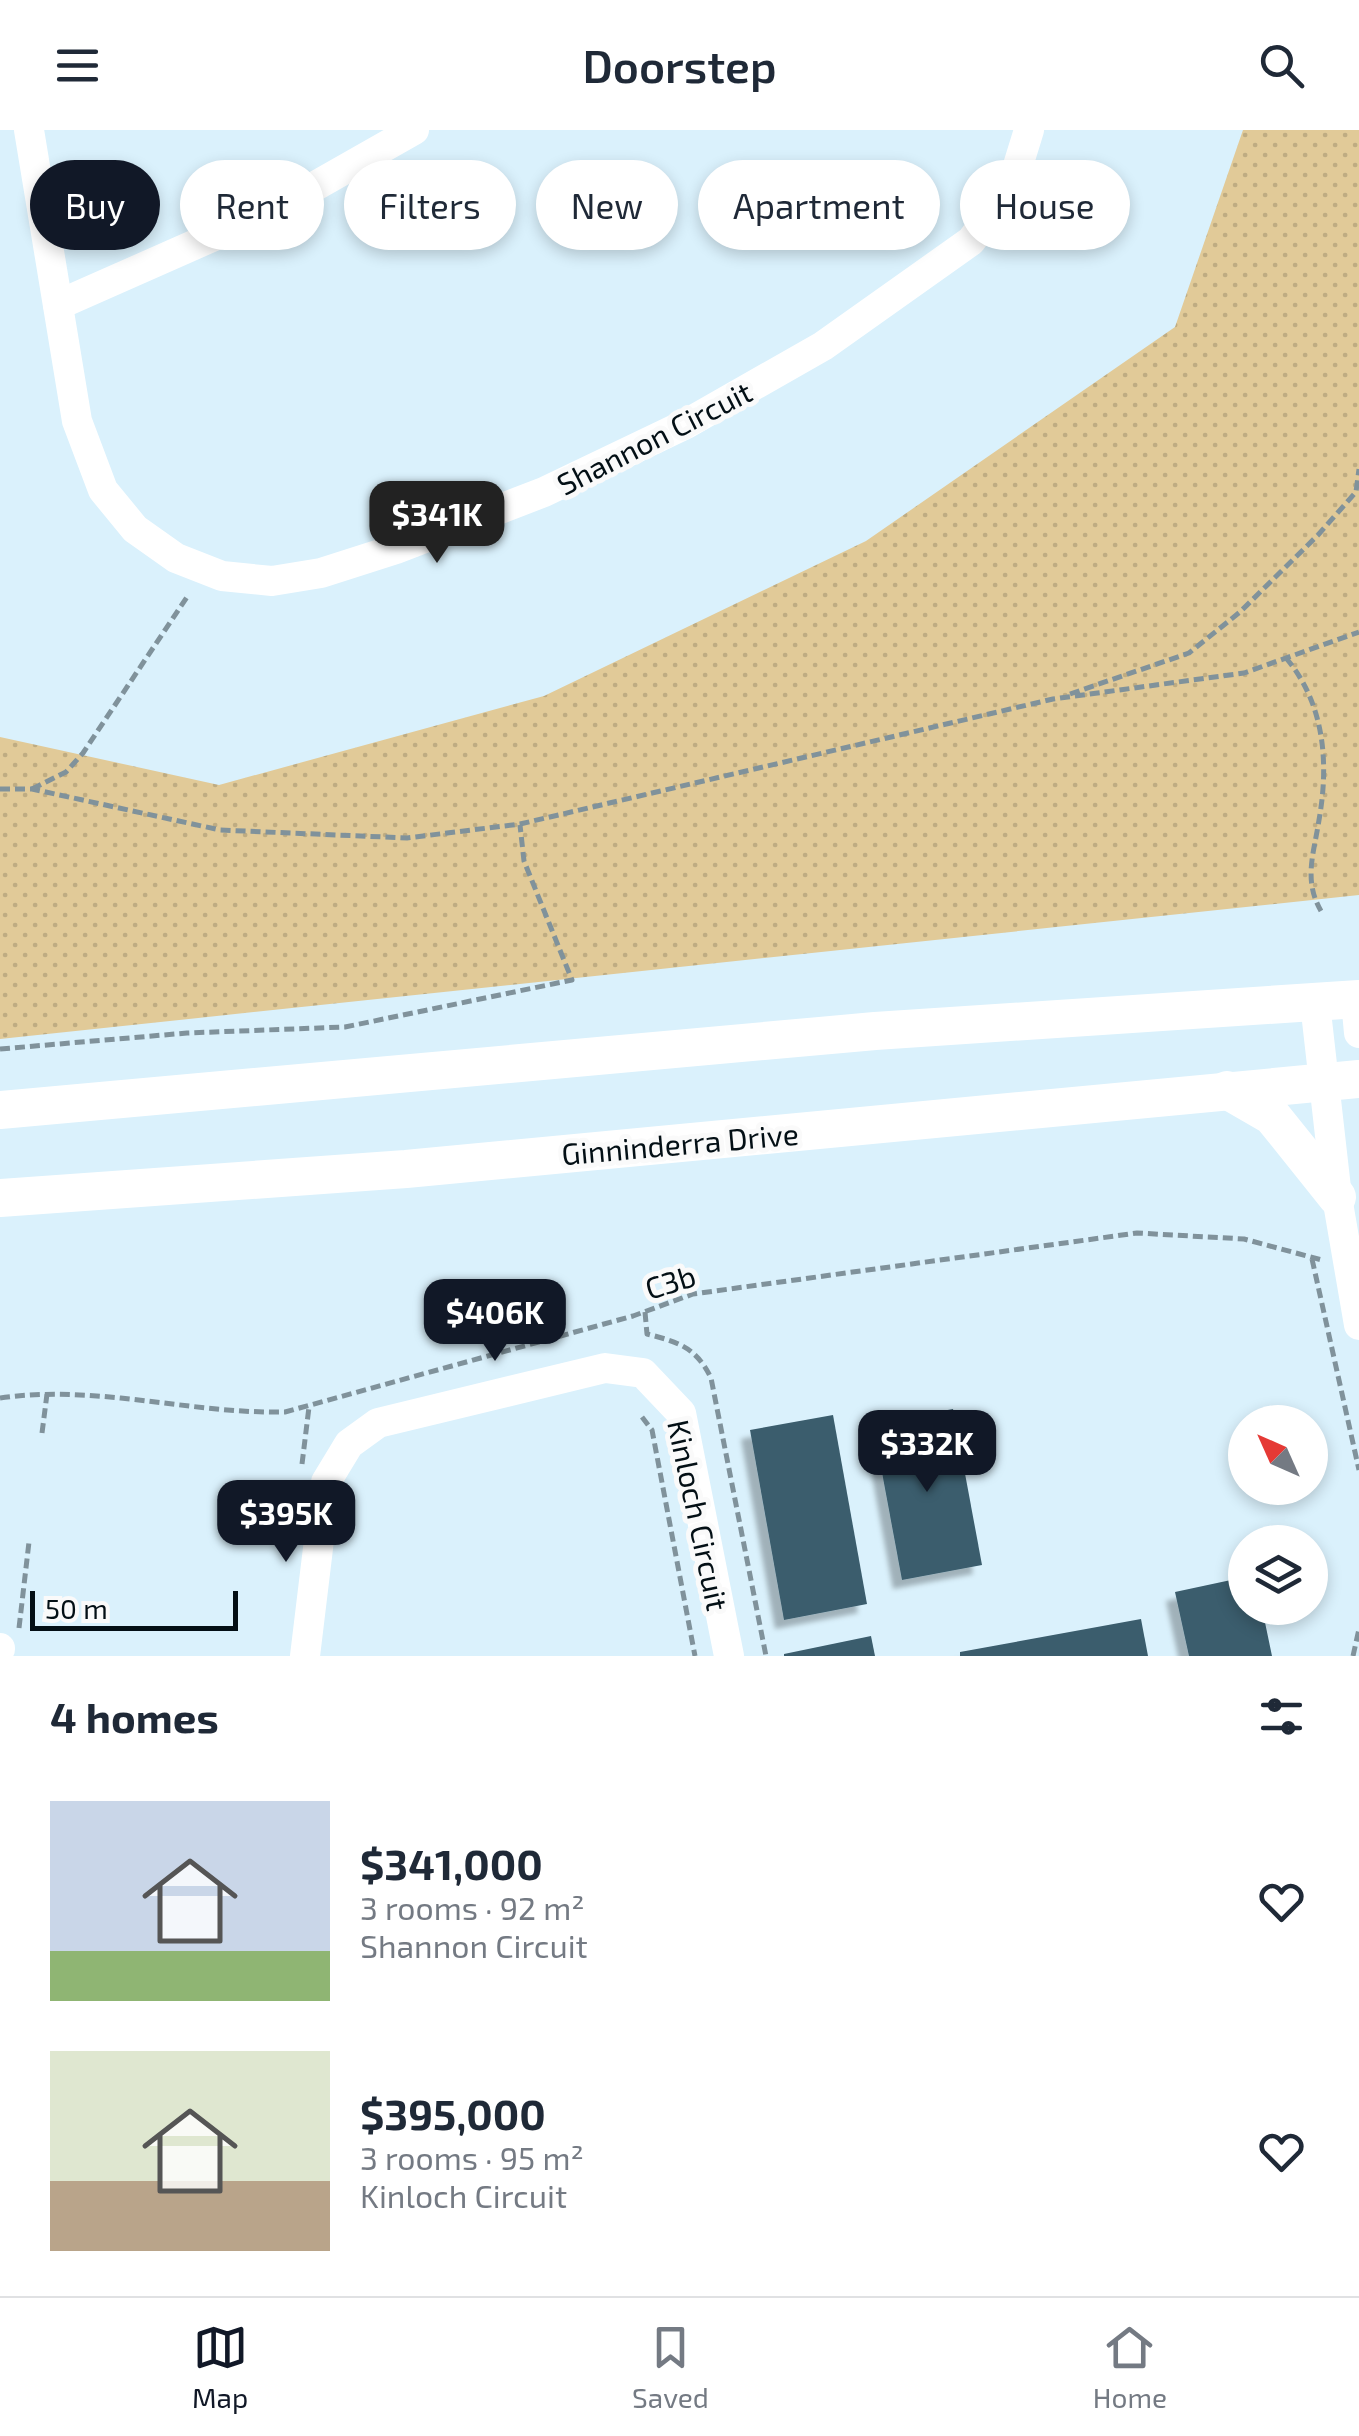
<!DOCTYPE html>
<html lang="en">
<head>
<meta charset="utf-8">
<style>
  :root { --surface:#fff; --page:#f6f6f7; --text:#1f2937; --muted:#747a83; --line:#e0e1e3; --accent:#111827 }
  body { margin:0; font-family:"Exo 2",sans-serif; background:var(--page); color:var(--text); height:100vh; display:flex; flex-direction:column; font-size:38px; white-space:nowrap }
  * { box-sizing:border-box; margin:0 }
  p { font-size:32px; color:var(--muted) }
  .icon { flex:none; width:55px; height:55px; fill:none; stroke:currentColor; stroke-width:2; stroke-linecap:round; stroke-linejoin:round }
  .map { position:relative; height:1526px; overflow:hidden }
  .details { display:flex; flex-direction:column; background:var(--surface); flex:1 }
  .details>* { flex:none }
  .top-card { position:absolute; left:30px; top:30px; width:1300px; height:90px; display:flex; gap:20px }
  .needle { width:65px; rotate:315deg }
  .controls { position:absolute; left:1228px; top:1275px; display:grid; gap:20px }
  .controls a { display:grid; place-items:center; width:100px; height:100px; border-radius:50%; background:var(--surface); box-shadow:0 5px 15px #0003; font-size:50px }
  .scale { position:absolute; left:30px; bottom:25px; width:208px; box-sizing:border-box; padding-left:10px; border:5px solid #030f15; border-top:0; font-size:28px; line-height:35px; white-space:nowrap; color:#030f15; -webkit-text-stroke:8px #fafafa; paint-order:stroke }
  .price { position:absolute; translate:-50% -85px; padding:0 22px; border-radius:20px; background:var(--accent); color:#fff; font-size:32px; line-height:65px; filter:drop-shadow(0 2px 5px #0008) }
  .price::after { content:''; position:absolute; left:50%; top:60px; width:30px; height:22px; margin-left:-15px; background:inherit; clip-path:polygon(0 0,100% 0,50% 100%) }
  .price.on { background:#222; color:#fff }
  ul { padding:0; list-style:none }
  li { display:flex; align-items:center; gap:30px; height:250px; padding:0 50px }
  li span { display:grid; place-items:center; flex:none; width:280px; height:200px; border-radius:0px; color:#555 }
  li>.icon { margin-inline-start:auto }
  span .icon { width:120px; height:120px; fill:#fffc; stroke-width:1 }
  li b { font-size:42px }
  h2 { display:flex; justify-content:space-between; align-items:center; height:120px; padding:0 50px; font-size:42px }
  .tag { padding:0 35px; border-radius:45px; background:var(--surface); box-shadow:0 5px 15px #0003; font-size:35px; line-height:90px }
  .tag.on { background:var(--accent); color:#fff }
  header { display:flex; justify-content:space-between; align-items:center; height:130px; padding:0 50px; background:var(--surface); font-size:45px; font-weight:600 }
  .dock { display:flex; justify-content:space-around; align-items:center; height:140px; border-top:2px solid var(--line); background:var(--surface); font-size:28px; color:var(--muted) }
  .dock a { display:grid; justify-items:center; gap:5px }
  .dock .on { color:var(--accent) }
  .map>svg:first-child { display:block }
  .park { fill:url(#park-dots) }
  .building { fill:#3b5d6d; filter:url(#shadow) }
  .lines { fill:none; stroke-linecap:round; stroke-linejoin:round }
  .path { stroke:#80929b; stroke-width:5; stroke-dasharray:10 5; stroke-linecap:butt }
  .minor { stroke:#fff; stroke-width:30 }
  .major { stroke:#fff; stroke-width:38 }
  .labels { text-anchor:middle; dominant-baseline:central; stroke-width:10; stroke-linejoin:round; paint-order:stroke }
  .street-label { font-size:30px; fill:#030f15; stroke:#fafafa }
</style>
</head>
<body>
<header><svg class="icon" aria-label="menu" viewBox="0 0 24 24"><path d="M4 6h16M4 12h16M4 18h16"/></svg>Doorstep<svg class="icon" aria-label="search" viewBox="0 0 24 24"><circle cx="10" cy="10" r="6"/><path d="M15 15l6 6"/></svg></header>
<div class="map">
<svg width="1359" height="1526" viewBox="0 0 1359 1526">
  <defs>
    <pattern id="park-dots" width="8" height="8" patternUnits="userSpaceOnUse" patternTransform="scale(2.5)"><rect width="8" height="8" fill="#e1ca98"/><path d="M2 2h.1M6 6h.1" fill="none" stroke="#bfac82" stroke-width="1.8" stroke-linecap="round"/></pattern>
    <filter id="shadow"><feDropShadow dx="-9" dy="9" stdDeviation="2.5" flood-color="#0004"/></filter>
  </defs>
  <rect width="100%" height="100%" fill="#daf1fc"/>
  <polygon class="park" points="1243,0 1359,0 1359,765 0,909 0,607 219,655 544,566 866,411 1175,197"/>
  <g class="building">
    <polygon points="953,1279 982,1435 902,1450 873,1294"/>
    <polygon points="833,1285 867,1474 784,1490 750,1300"/>
    <polygon points="1245,1447 1245,1478 1262,1478 1272,1526 1189,1526 1175,1462"/>
    <polygon points="1141,1489 1148,1526 960,1526 960,1522"/>
    <polygon points="871,1506 875,1526 784,1526 784,1524"/>
  </g>
  <g class="lines">
    <g class="path">
      <path d="M1286 528C1325 574 1329 634 1319 690 1314 723 1303 750 1321 781"/>
      <polyline points="1070,564 1189,523 1240,482 1318,405 1356,362 1359,339"/>
      <polyline points="0,659 32,659 220,700 407,708 520,694 1053,569 1244,543 1359,502"/>
      <polyline points="32,659 66,642 83,623 189,464"/>
      <polyline points="0,919 187,903 345,897 572,850 524,731 520,695"/>
      <polyline points="1312,1129 1359,1340"/>
      <path d="M645 1182 647 1204C678 1212 696 1217 711 1248L766 1526"/>
      <path d="M0 1268C97 1254 189 1284 285 1282L633 1186 693 1164 1137 1103 1244 1109 1322 1130"/>
      <polyline points="642,1287 652,1300 695,1526"/>
      <polyline points="42,1303 47,1264"/>
      <polyline points="302,1334 309,1277"/>
      <polyline points="19,1498 29,1412"/>
      <polyline points="1353,1526 1359,1499"/>
    </g>
    <g class="minor">
      <polyline points="29,0 77,291 103,360 135,399 176,428 222,446 272,451 321,443 396,419 544,362 686,294 823,216 971,111 1012,55 1029,0"/>
      <polyline points="58,175 273,80 414,0"/>
      <polyline points="1356,870 1359,903"/>
      <polyline points="1315,873 1337,1067 1359,1195"/>
      <polyline points="0,1518 0,1519"/>
      <polyline points="305,1526 326,1352 349,1314 378,1293 605,1238 643,1243 681,1283 729,1526"/>
    </g>
    <g class="major">
      <polyline points="1227,960 1272,986 1337,1067"/>
      <polyline points="0,980 875,901 1359,869"/>
      <polyline points="0,1068 406,1039 1359,949"/>
    </g>
  </g>
  <g class="labels">
    <g class="street-label">
      <text transform="translate(654 307) rotate(-27)">Shannon Circuit</text>
      <text transform="translate(680 1013) rotate(-5)">Ginninderra Drive</text>
      <text transform="translate(670 1151) rotate(-17)">C3b</text>
      <text transform="translate(699 1385) rotate(78)">Kinloch Circuit</text>
    </g>
  </g>
</svg>
<div class="controls">
<a><svg class="needle" viewBox="-14 -14 28 28"><path d="M0-13l5 13h-10z" fill="#e53935"/><path d="M0 13l5-13h-10z" fill="#747a83"/></svg></a>
<a><svg class="icon" aria-label="layers" viewBox="0 0 24 24"><path d="M12 4l9 5-9 5-9-5zM3 14l9 5 9-5"/></svg></a>
</div>
<div class="scale">50 m</div>
<b class="price on" style="left:437px;top:436px">$341K</b>
<b class="price" style="left:495px;top:1234px">$406K</b>
<b class="price" style="left:927px;top:1365px">$332K</b>
<b class="price" style="left:286px;top:1435px">$395K</b>
<div class="top-card">
<a class="tag on">Buy</a>
<a class="tag">Rent</a>
<a class="tag">Filters</a>
<a class="tag">New</a>
<a class="tag">Apartment</a>
<a class="tag">House</a>
</div>
</div>
<section class="details">
<h2>4 homes<svg class="icon" aria-label="filters" viewBox="0 0 24 24"><path d="M4 7h16M4 17h16"/><circle cx="9" cy="7" r="2"/><circle cx="15" cy="17" r="2"/></svg></h2>
<ul>
<li><span style="background:linear-gradient(#c9d6e8 75%,#8fb573 0)"><svg class="icon" aria-label="home" viewBox="0 0 24 24"><path d="M3 11l9-7 9 7M6 9v11h12V9"/></svg></span><div><b>$341,000</b><p>3 rooms · 92 m²</p><p>Shannon Circuit</p></div><svg class="icon" aria-label="heart" viewBox="0 0 24 24"><path d="M12 20l-8-8c-3-5 5-10 8-4 3-6 11-1 8 4z"/></svg></li>
<li><span style="background:linear-gradient(#dfe7d0 65%,#b9a48a 0)"><svg class="icon" aria-label="home" viewBox="0 0 24 24"><path d="M3 11l9-7 9 7M6 9v11h12V9"/></svg></span><div><b>$395,000</b><p>3 rooms · 95 m²</p><p>Kinloch Circuit</p></div><svg class="icon" aria-label="heart" viewBox="0 0 24 24"><path d="M12 20l-8-8c-3-5 5-10 8-4 3-6 11-1 8 4z"/></svg></li>
</ul>
</section>
<nav class="dock">
<a class="on"><svg class="icon" aria-label="map" viewBox="0 0 24 24"><path d="M3 6l6-2 6 2 6-2v14l-6 2-6-2-6 2zM9 4v14M15 6v14"/></svg>Map</a>
<a><svg class="icon" aria-label="saved" viewBox="0 0 24 24"><path d="M7 4h10v16l-5-4-5 4z"/></svg>Saved</a>
<a><svg class="icon" aria-label="home" viewBox="0 0 24 24"><path d="M3 11l9-7 9 7M6 9v11h12V9"/></svg>Home</a>
</nav>
</body>
</html>
